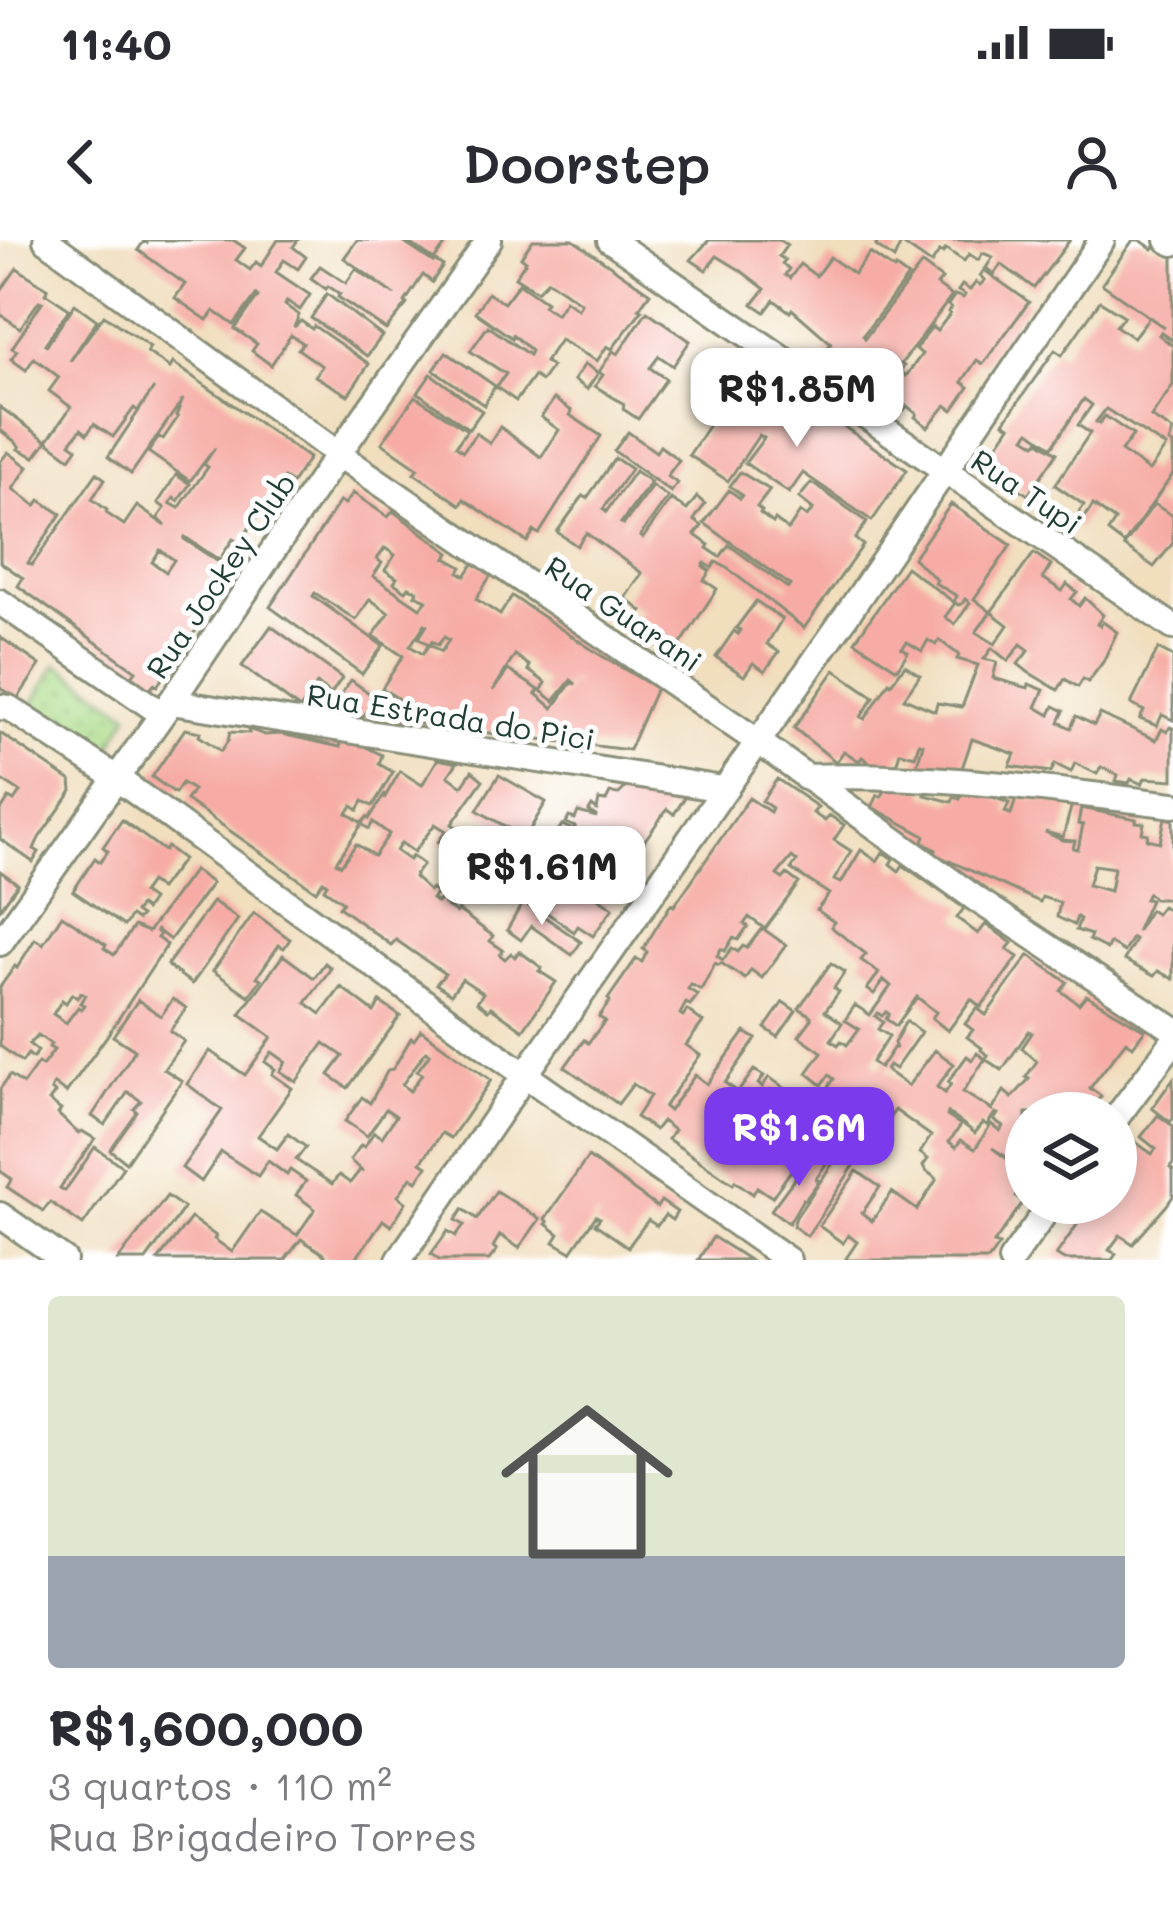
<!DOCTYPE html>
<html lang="pt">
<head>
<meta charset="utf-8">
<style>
  :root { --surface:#fff; --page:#f7f7f7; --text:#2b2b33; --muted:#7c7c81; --accent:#7c3aed }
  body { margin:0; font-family:Mali,sans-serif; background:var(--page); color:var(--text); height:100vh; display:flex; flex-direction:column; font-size:45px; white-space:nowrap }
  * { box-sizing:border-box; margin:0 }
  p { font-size:39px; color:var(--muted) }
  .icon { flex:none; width:66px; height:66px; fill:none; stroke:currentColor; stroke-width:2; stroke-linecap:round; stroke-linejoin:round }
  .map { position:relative; height:1020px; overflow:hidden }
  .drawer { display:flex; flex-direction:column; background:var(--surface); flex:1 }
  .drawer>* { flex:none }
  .buttons { position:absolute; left:1005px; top:852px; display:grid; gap:24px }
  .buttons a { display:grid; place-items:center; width:132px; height:132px; border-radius:50%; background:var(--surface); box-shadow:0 6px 18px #0003; font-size:60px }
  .price { position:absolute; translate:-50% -102px; padding:0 27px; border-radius:24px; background:#fff; color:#222; font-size:39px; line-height:78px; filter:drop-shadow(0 3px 6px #0008) }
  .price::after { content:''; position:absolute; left:50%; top:72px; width:36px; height:27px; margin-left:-18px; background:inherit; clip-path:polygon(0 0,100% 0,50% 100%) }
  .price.selected { background:var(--accent); color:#fff }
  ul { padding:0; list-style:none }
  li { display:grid; align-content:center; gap:24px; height:636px; padding:0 48px }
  li span { display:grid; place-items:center; height:372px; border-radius:12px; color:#555 }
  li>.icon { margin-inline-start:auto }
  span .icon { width:216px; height:216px; fill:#fffc; stroke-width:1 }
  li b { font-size:51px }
  .status { display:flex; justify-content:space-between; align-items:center; height:84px; padding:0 60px; background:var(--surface); direction:ltr }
  .status svg { height:33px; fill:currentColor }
  header { display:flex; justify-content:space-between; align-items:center; height:156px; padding:0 48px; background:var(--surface); font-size:54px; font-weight:600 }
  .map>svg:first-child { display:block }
  .park { fill:url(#park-dots); stroke:#668c5e; stroke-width:3 }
  .building { fill:#f6aca4; fill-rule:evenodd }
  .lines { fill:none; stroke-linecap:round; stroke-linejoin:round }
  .street-casing { stroke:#888e78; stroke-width:30 }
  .street { stroke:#fff; stroke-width:24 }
  .labels { text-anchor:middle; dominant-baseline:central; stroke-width:10; stroke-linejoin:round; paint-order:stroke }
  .street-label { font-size:30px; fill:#1f3d34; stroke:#fff }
</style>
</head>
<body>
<div class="status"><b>11:40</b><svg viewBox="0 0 49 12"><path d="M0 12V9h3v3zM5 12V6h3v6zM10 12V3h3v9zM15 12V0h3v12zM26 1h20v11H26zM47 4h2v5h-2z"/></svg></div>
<header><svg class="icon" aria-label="back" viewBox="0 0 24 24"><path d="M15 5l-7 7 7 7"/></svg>Doorstep<svg class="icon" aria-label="person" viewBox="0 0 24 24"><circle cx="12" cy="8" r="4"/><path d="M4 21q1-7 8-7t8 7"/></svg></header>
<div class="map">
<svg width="1173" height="1020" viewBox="0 0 1173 1020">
  <defs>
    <pattern id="park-dots" width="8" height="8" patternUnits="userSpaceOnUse" patternTransform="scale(3)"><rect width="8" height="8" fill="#acdb88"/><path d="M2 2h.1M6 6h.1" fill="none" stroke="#94bd76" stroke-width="1.8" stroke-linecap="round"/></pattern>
  </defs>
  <rect width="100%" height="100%" fill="#fff"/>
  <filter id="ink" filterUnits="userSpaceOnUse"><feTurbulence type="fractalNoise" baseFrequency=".00833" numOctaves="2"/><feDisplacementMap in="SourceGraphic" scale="24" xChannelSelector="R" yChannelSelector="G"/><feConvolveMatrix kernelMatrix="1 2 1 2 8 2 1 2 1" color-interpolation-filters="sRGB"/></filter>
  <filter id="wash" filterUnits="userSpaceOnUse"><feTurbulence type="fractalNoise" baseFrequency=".004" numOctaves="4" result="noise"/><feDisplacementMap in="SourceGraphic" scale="48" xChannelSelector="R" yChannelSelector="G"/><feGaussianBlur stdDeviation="2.7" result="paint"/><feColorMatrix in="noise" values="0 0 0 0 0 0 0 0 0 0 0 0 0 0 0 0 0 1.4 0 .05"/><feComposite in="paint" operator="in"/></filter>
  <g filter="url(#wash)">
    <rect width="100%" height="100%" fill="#f0debd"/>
    <polygon class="park" points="57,424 129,474 101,525 24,478"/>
    <g id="blocks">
      <g class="building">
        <polygon points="149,0 233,0 245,8 236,20 250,30 256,22 261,26 278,0 298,0 293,7 306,17 298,29 284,20 276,32 310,55 300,70 287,61 285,65 299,75 294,87 301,81 312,89 314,86 369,124 348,155 315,136 322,126 298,109 303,103 291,95 271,125 252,111 257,104 235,89 258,57 256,55 234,85 214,71 207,80 175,58 185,44 138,10 144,1 147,3"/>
        <polygon points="357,0 400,0 433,22 434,20 443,26 432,42 423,35 405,62 407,64 386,90 338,57 340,54 328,46 326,49 311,38 320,26 346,43 356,29 395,55 344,18"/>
        <polygon points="405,0 449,0 434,20"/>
        <polygon points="533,0 573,0 650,53 639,68 642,70 612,109 607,106 597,121 560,100 545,122 551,127 541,141 534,136 516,161 496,147 506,134 470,111 488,86 529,115 531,111 513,95 512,98 475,72 488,53 504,63 519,43 546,62 543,65 556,74 565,60 578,69 581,63 548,40 537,51 515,37 526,21 521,17"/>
        <polygon points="709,0 779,0 787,5 779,16 785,20 782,24 789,29 785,35 790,38 800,24 816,36 830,17 854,34 870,13 894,30 896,28 908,37 863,95 865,98 922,24 942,39 937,45 952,56 901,124 904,126 900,131 906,136 922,114 916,109 932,87 937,91 950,74 948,72 951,68 948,65 955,55 963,58 965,55 958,51 962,45 970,50 976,42 980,45 985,40 980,36 984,30 1029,62 983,124 977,120 962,142 969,147 953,170 946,165 928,187 915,177 917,174 907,166 904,170 883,154 885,151 845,122 842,126 824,113 831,103 792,69 790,72 774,60 765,72 753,64 765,49 740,30 717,16 706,30 691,20"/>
        <polygon points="873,0 1070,0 1034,48 1001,24 994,34 986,28 993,17 983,13 978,20 969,14 964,21 946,9 943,13 940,11 931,24 901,3 894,19 876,6 877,4"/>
        <path d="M1133 0H1140L1153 9 1156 5 1173 17V101L1161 92 1159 95 1173 106V145L1151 177 1173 191 1169 203 1173 205V234L1124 304 1108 292 1115 281 1093 265 1078 288 1072 284 1084 265 1055 245 1090 193 1078 185 1092 165 1084 159 1052 207 1030 191 1025 197 1036 204 1039 201 1057 213 1028 255 984 224 1010 186 1004 182 1055 110 1062 115 1100 61 1124 76 1116 86 1133 98 1149 77 1165 88 1102 44ZM1106 169 1166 207 1149 231 1121 211 1133 195 1105 176 1099 184 1096 182Z"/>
        <path d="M17 28 48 49 45 53 69 69 45 104 47 105 75 64 97 80 70 121 104 75 150 107 147 112 170 128 173 123 309 218 292 243 284 238 239 303 233 299 219 320 185 297 184 299 220 323 207 343 222 353 157 446 154 444 150 450 132 436 136 431 18 346 23 338 0 322V222L8 212 28 227 13 249 36 266 40 260 61 274 28 323 32 325 97 233 105 239 92 259 107 270 106 273 124 285 137 266 166 286 158 278 165 268 158 263 176 235 190 244 178 261 174 258 170 263 179 268 208 227 204 224 215 208 190 241 148 212 159 197 163 199 178 177 176 176 183 159 131 234 108 217 154 148 138 171 134 168 113 197 94 184 87 194 81 189 70 203 77 208 70 218 47 201 71 167 49 151 59 137 34 118 26 130 11 119 17 111 12 108 42 62 39 61 20 88 0 74V52ZM160 310 174 320 166 332 152 322Z"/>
        <polygon points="327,54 382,96 367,116 311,78"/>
        <polygon points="647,71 690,101 673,126 659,116 650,128 666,139 638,179 623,169 624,164 595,146 603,135 599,132 613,111 618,114"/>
        <polygon points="446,112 495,146 484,165 434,130"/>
        <polygon points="585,124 598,133 587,149 574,140"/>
        <polygon points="431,134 482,171 469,189 418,153"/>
        <polygon points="733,140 752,153 749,157 754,160 757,156 781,173 795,153 907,230 872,281 803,233 789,253 745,223 764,198 759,195 728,241 689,215 720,168 716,165"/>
        <polygon points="415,156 467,190 456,206 463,211 476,193 490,203 500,187 541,217 559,190 541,177 554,159 572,171 570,175 601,196 539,294 534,291 527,302 464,259 461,265 414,233 418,228 382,203"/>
        <polygon points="0,167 47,201 35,217 18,209 20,207 13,200 0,190"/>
        <polygon points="628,192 656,212 660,206 679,220 667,236 677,243 671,252 614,211"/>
        <polygon points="615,218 631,229 603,269 606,272 635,231 651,242 621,283 624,284 652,246 668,257 640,296 643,298 671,259 687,270 697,257 705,264 694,280 702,286 695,295 709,305 707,308 720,317 729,305 788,348 790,345 704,283 729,250 740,258 742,255 730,246 740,232 770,250 757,267 762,271 760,273 773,283 775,280 788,290 800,272 807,277 813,269 799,258 811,243 818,247 867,282 855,299 863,305 804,388 727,328 716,322 712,328 705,323 703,326 710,331 704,340 717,349 679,407 664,396 659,403 645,393 650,387 637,378 642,371 625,358 642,333 586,293 577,306 557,292 583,256 587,258"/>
        <path d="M353 253 388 277 393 271 450 313 446 318 462 327 459 332 465 336 475 321 493 332 476 359 500 375 512 356 597 413 656 448 629 510 448 488 432 477 427 485 396 481 406 464 382 448 403 416 373 396 389 373 370 359 356 380 315 353 313 356 383 406 362 434 270 367 340 261 345 264ZM385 308 395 315 385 330 397 338 394 343 406 351 409 347 417 351 415 355 427 360 420 368 373 336 382 323 377 319ZM425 384 427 385 419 398 430 405 432 401 438 405 444 397 449 400 441 412 429 404 423 414 410 406ZM515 415 530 426 528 430 546 443 541 451 554 461 571 440 576 444 571 443 553 468 536 454 539 450 508 430 493 451Z"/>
        <polygon points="951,264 1011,305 974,359 991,372 976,392 995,404 1008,385 991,372 1034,313 1051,325 1043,338 1062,351 1067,344 1077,352 1071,359 1079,366 1085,358 1103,375 1097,384 1100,386 1103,382 1117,392 1103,422 1088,442 1083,439 1078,447 1065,439 1058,450 1028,432 1018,424 1029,410 1021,404 1008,421 992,408 984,419 997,422 993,438 1028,448 1029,444 1044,450 1036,467 1050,475 1054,466 1064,471 1059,482 1071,488 1076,476 1094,485 1100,474 1156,500 1162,489 1167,492 1170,487 1173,488 1173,540 1145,538 1142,544 1131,539 1129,543 1116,541 1118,535 1101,527 1097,534 1075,523 1071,532 1055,524 1051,532 1010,526 1015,514 972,499 961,531 916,527 923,504 919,503 915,516 900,512 896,525 871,523 862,517 859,521 844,511 836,522 794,488 835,430 874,457 861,477 865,479 889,442 891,444 905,425 920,435 904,458 935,471 937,463 962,467 978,425 957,419 959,415 939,400 936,405 928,400 922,411 907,402 902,408 908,412 897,429 855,401 906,327 955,363 945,377 955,384 970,363 965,359 962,364 958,365 954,361 957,356 935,343 937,340 913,318"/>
        <polygon points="1154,264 1173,276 1173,303 1154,327 1124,306"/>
        <polygon points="756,361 782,379 767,404 779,412 765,431 753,423 744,436 716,417 734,391 738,394 740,390 736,388"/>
        <polygon points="271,386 342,438 331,454 317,444 300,469 242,426"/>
        <polygon points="0,397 40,425 18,458 0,448"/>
        <polygon points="1158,409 1173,417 1173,480 1162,475 1157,486 1140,479 1144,471 1131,464"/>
        <polygon points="351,440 376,458 363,477 329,472"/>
        <path d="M185 489 201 492 199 496 221 511 228 501 230 492 249 493 248 489 265 495 281 494 340 507 342 501 360 504 382 515 379 524 393 532 374 564 372 566 363 561 358 570 352 566 347 573 362 583 367 577 369 579 384 555 385 557 400 531 422 545 438 519 457 523 448 536 462 546 472 531 483 540 452 584 492 612 479 631 438 602 446 591 435 584 414 612 401 603 396 611 409 620 412 616 423 624 414 637 429 651 431 649 437 653 432 659 437 663 442 657 446 660 444 664 456 673 458 670 493 696 490 701 503 710 500 715 505 719 511 713 515 717 519 711 542 728 539 731 556 742 523 790 491 767 488 770 477 762 483 753 462 739 451 754 436 744 445 734 396 700 391 705 339 667 343 662 324 649 327 644 323 641 316 651 186 560 193 550 182 543 175 553 152 537ZM373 582 389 594 374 616 356 604 341 625 336 622 362 584 369 589Z"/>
        <polygon points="0,493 71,541 72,551 39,598 34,609 39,612 33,622 0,599 0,572 9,558 14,561 20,552 3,541 0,545"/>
        <polygon points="499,535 546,562 525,598 477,570"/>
        <path d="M777 539 818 567 813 573 825 581 829 575 844 585 834 600 851 611 834 640 841 643 861 610 877 621 883 612 893 619 890 624 899 631 903 625 964 668 957 678 978 694 986 684 1012 703 1007 709 1018 717 981 767 971 759 948 791 932 778 936 772 917 757 896 786 886 779 889 774 886 772 882 776 878 773 875 776 883 782 878 789 889 796 872 822 880 828 894 807 896 809 894 803 906 781 921 792 895 829 889 825 886 830 908 846 935 810 954 824 937 847 945 853 951 844 948 842 967 816 972 820 977 813 985 819 963 852 992 870 1004 851 1012 858 1029 839 1026 837 1037 821 1022 808 1032 793 1029 791 1002 830 985 819 988 815 981 810 982 808 967 797 973 790 965 784 977 768 986 775 1029 715 1067 742 1061 751 1079 764 1086 755 1145 790 1133 806 1126 801 1090 848 1101 856 1089 873H1026V929L992 908 1026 932V943L1016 957 1023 962 994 1003 999 1005 988 1020H845L857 1002 848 995 843 1003 819 986 857 931 880 947 862 973 872 981 892 952 917 970 937 939 926 931 923 926 928 919 920 913 931 896 895 870 881 890 864 876 869 869 849 856 840 868 823 855 834 839 829 835 822 845 807 833 822 812 799 796 811 780V776L799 768 831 723 845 732 834 748 839 752 825 771 842 783 831 800 838 805 841 801 847 805 859 789 845 780 855 765 870 775 891 746 884 740 874 754 867 749 879 733 861 720 866 714 831 687 834 682 817 670 829 654 791 629 797 621 792 617 777 635 783 639 787 634 799 643 765 689 749 677 744 684 748 686 738 700 733 698 725 711 721 709 717 716 723 720 732 708 738 712 743 706 747 708 762 688 786 705 762 738 751 730 745 739 721 723 719 725 715 723 701 750 691 744 688 749 698 755 690 765 686 763 680 774 683 776 687 770 703 782 686 805 700 815 664 867 669 871 695 835 707 844 745 792 756 799 725 843 738 852 754 830 764 836 758 844 762 847 769 837 790 852 778 869V872L788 879 781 888 797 899 794 903 805 911 772 957 757 947 753 954 735 941 733 944 668 899 674 890 662 881 655 890 636 877 650 856 633 844 618 864 565 827 584 800 588 803 605 781 599 777 610 761 608 759 636 719 642 722 647 712 643 709 671 664 674 666 749 558 770 572 772 568 762 561ZM948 873 975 893 983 883 987 885 995 873 998 874 994 880 1003 886 1000 891 991 884 975 909 961 900 956 907 949 902 961 885 947 876Z"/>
        <path d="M890 543 927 549 925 555 952 562 954 557 960 559 964 550 998 552 995 558 1009 563 1005 572 1011 574 1017 556 1072 564 1063 597 1045 592 1062 600 1075 601 1073 608 1078 609 1083 585 1078 584 1081 568 1136 579V582L1144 583 1142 593 1148 594 1147 599 1160 602 1165 578 1173 580V659H1154L1148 653 1145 659 1150 660 1136 692 1150 670 1156 674 1162 666 1168 670 1173 661V739L1158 731 1154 736 1124 720 1135 700 1132 698 1124 712 1110 703 1107 709 1089 700 1091 695 1076 690 1080 679 1077 677 1074 685 1057 677 1060 663 1042 657 1040 662 934 614 936 610 923 602 925 596 872 567 878 555 881 557ZM1094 625 1114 628 1110 651 1088 645Z"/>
        <polygon points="627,546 689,551 674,574 667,569 610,649 570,623 573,620 550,604 562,585 573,590 575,587 566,583 569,577 575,579 578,572 597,577 589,571 592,566 597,570 599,560 606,561 610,553 619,554"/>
        <polygon points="122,580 164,611 167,607 183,619 160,649 150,642 142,653 152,660 145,670 140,666 135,672 141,676 137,680 131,676 124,686 73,651 95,618 100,622 108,611 103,607"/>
        <polygon points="551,627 613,668 593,696 578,686 574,692 505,643 515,628 530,638 524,646 533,651"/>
        <path d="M194 630 212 643 170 700 157 690 156 691 160 694 157 698 167 705 107 796 66 853 54 844 51 850 55 853 49 861 61 870 58 874 78 893 82 891 95 899 60 948 65 951 95 907 123 927 83 985 50 962 43 971 7 947 12 939 0 931V849L10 835 23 844 38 823 42 826 54 810 49 807 51 804 38 795 29 804 38 811 33 818 28 814 22 822 0 806V747L15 726 17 728 35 699 43 704 62 675 106 705 104 708 114 715 134 686 148 692ZM81 753 85 755 80 763 84 765 81 769 78 767 66 783 53 774 62 760 66 763 72 754 77 758Z"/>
        <polygon points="0,631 18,644 0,669"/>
        <polygon points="213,661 238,679 192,744 167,725"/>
        <polygon points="523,662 581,702 572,715 531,686 521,700 507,690"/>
        <polygon points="254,673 290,699 284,708 279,705 257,737 261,739 249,756 213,731"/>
        <path d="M283 715 314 738 325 723 331 728 306 763 321 774 341 747 374 772 380 762 400 776 348 848 329 835 343 816 324 803 296 842 280 831 286 822 272 812 265 822 275 829 272 834 292 848 258 896 277 909 288 894 306 907 296 920 332 944 339 935 350 943 360 930 363 932 350 920 361 905 364 907 374 892 382 897 396 876 386 869 367 896 345 881 362 857 370 863 388 830 393 829 411 798 414 800 421 790 491 840 451 898 442 893 435 903 421 922 427 926 417 941 411 937 398 956 406 962 391 986 383 980 355 1020H322L325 1015 301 999 285 1020H158L191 978 216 996 214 999 232 1012 260 972 297 995 315 969 296 955 306 941 290 930 287 935 268 921 258 936 221 912 201 942 182 928 222 870 187 844 210 811 245 835 272 797 240 774ZM426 811 430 814 417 831 422 834 410 851 402 845Z"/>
        <polygon points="173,759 186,768 170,791 184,801 164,829 182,841 126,922 110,910 137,872 134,869 141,861 128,852 105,885 92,876 135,810 113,796 138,760 161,776"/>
        <polygon points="783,762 796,771 778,797 765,788"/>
        <polygon points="1173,839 1173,879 1170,882 1152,868"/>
        <polygon points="1158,875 1173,886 1173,924 1170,928 1173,930 1173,956 1167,965 1133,1004 1120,995 1109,1010 1116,1014 1112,1020 1064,1020 1056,1015 1086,972 1080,967 1083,963 1116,963 1116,918 1130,898 1152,914 1156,909 1141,897"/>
        <polygon points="844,907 859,918 807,996 793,986 796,977"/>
        <polygon points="812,915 826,924 816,939 819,941 805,960 803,959 789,983 771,970"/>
        <polygon points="588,917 657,967 661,961 677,972 672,980 665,975 657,986 648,980 628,1007 595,984 600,978 596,976 571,1012 554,1002 559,994 546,984 548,982 545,979"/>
        <polygon points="496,951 540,979 519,1008 500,995 493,1007 497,1010 489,1020 439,1020 431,1014 448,991 456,996 464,985 456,980 463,969 477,979"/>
        <polygon points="167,956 184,968 146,1020 118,1020"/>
        <polygon points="713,997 737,1012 749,1020 698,1020"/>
      </g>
    </g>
  </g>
  <g filter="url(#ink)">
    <use href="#blocks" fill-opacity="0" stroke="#888e78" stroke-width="3"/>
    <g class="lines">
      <g class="street-casing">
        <g id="street">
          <polyline points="46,0 338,214 757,501 976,659 1173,789"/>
          <polyline points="610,0 1173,387"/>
          <polyline points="1168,0 1173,3"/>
          <polyline points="0,362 162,474"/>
          <polyline points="171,462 723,549"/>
          <polyline points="0,467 9,468 115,537 525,835 788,1020"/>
          <path d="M805 537C927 532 1052 550 1173 565"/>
          <polyline points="0,703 171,462 338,214 489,0"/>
          <polyline points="1116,878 1173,802"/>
          <polyline points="0,975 64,1020"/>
          <polyline points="399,1020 525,835 848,373 1102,0"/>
          <polyline points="1011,1020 1052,963"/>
        </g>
      </g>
      <use href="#street" class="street"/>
    </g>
  </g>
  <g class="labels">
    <g class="street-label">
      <text transform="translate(1027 251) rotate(34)">Rua Tupi</text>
      <text transform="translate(220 335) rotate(-56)">Rua Jockey Club</text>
      <text transform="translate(624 373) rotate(34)">Rua Guarani</text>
      <text transform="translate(451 476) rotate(9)">Rua Estrada do Pici</text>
    </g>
  </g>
</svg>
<div class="buttons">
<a><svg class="icon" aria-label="layers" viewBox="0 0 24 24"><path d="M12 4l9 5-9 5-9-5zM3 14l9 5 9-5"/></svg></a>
</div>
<b class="price" style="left:797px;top:210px">R$1.85M</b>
<b class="price" style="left:542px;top:688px">R$1.61M</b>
<b class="price selected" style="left:799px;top:949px">R$1.6M</b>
</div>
<section class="drawer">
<ul>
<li><span style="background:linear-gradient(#dfe7d0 70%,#9aa5b1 0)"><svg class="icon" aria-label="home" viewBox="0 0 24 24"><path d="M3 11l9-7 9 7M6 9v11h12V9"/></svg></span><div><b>R$1,600,000</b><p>3 quartos · 110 m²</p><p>Rua Brigadeiro Torres</p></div></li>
</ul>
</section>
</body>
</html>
